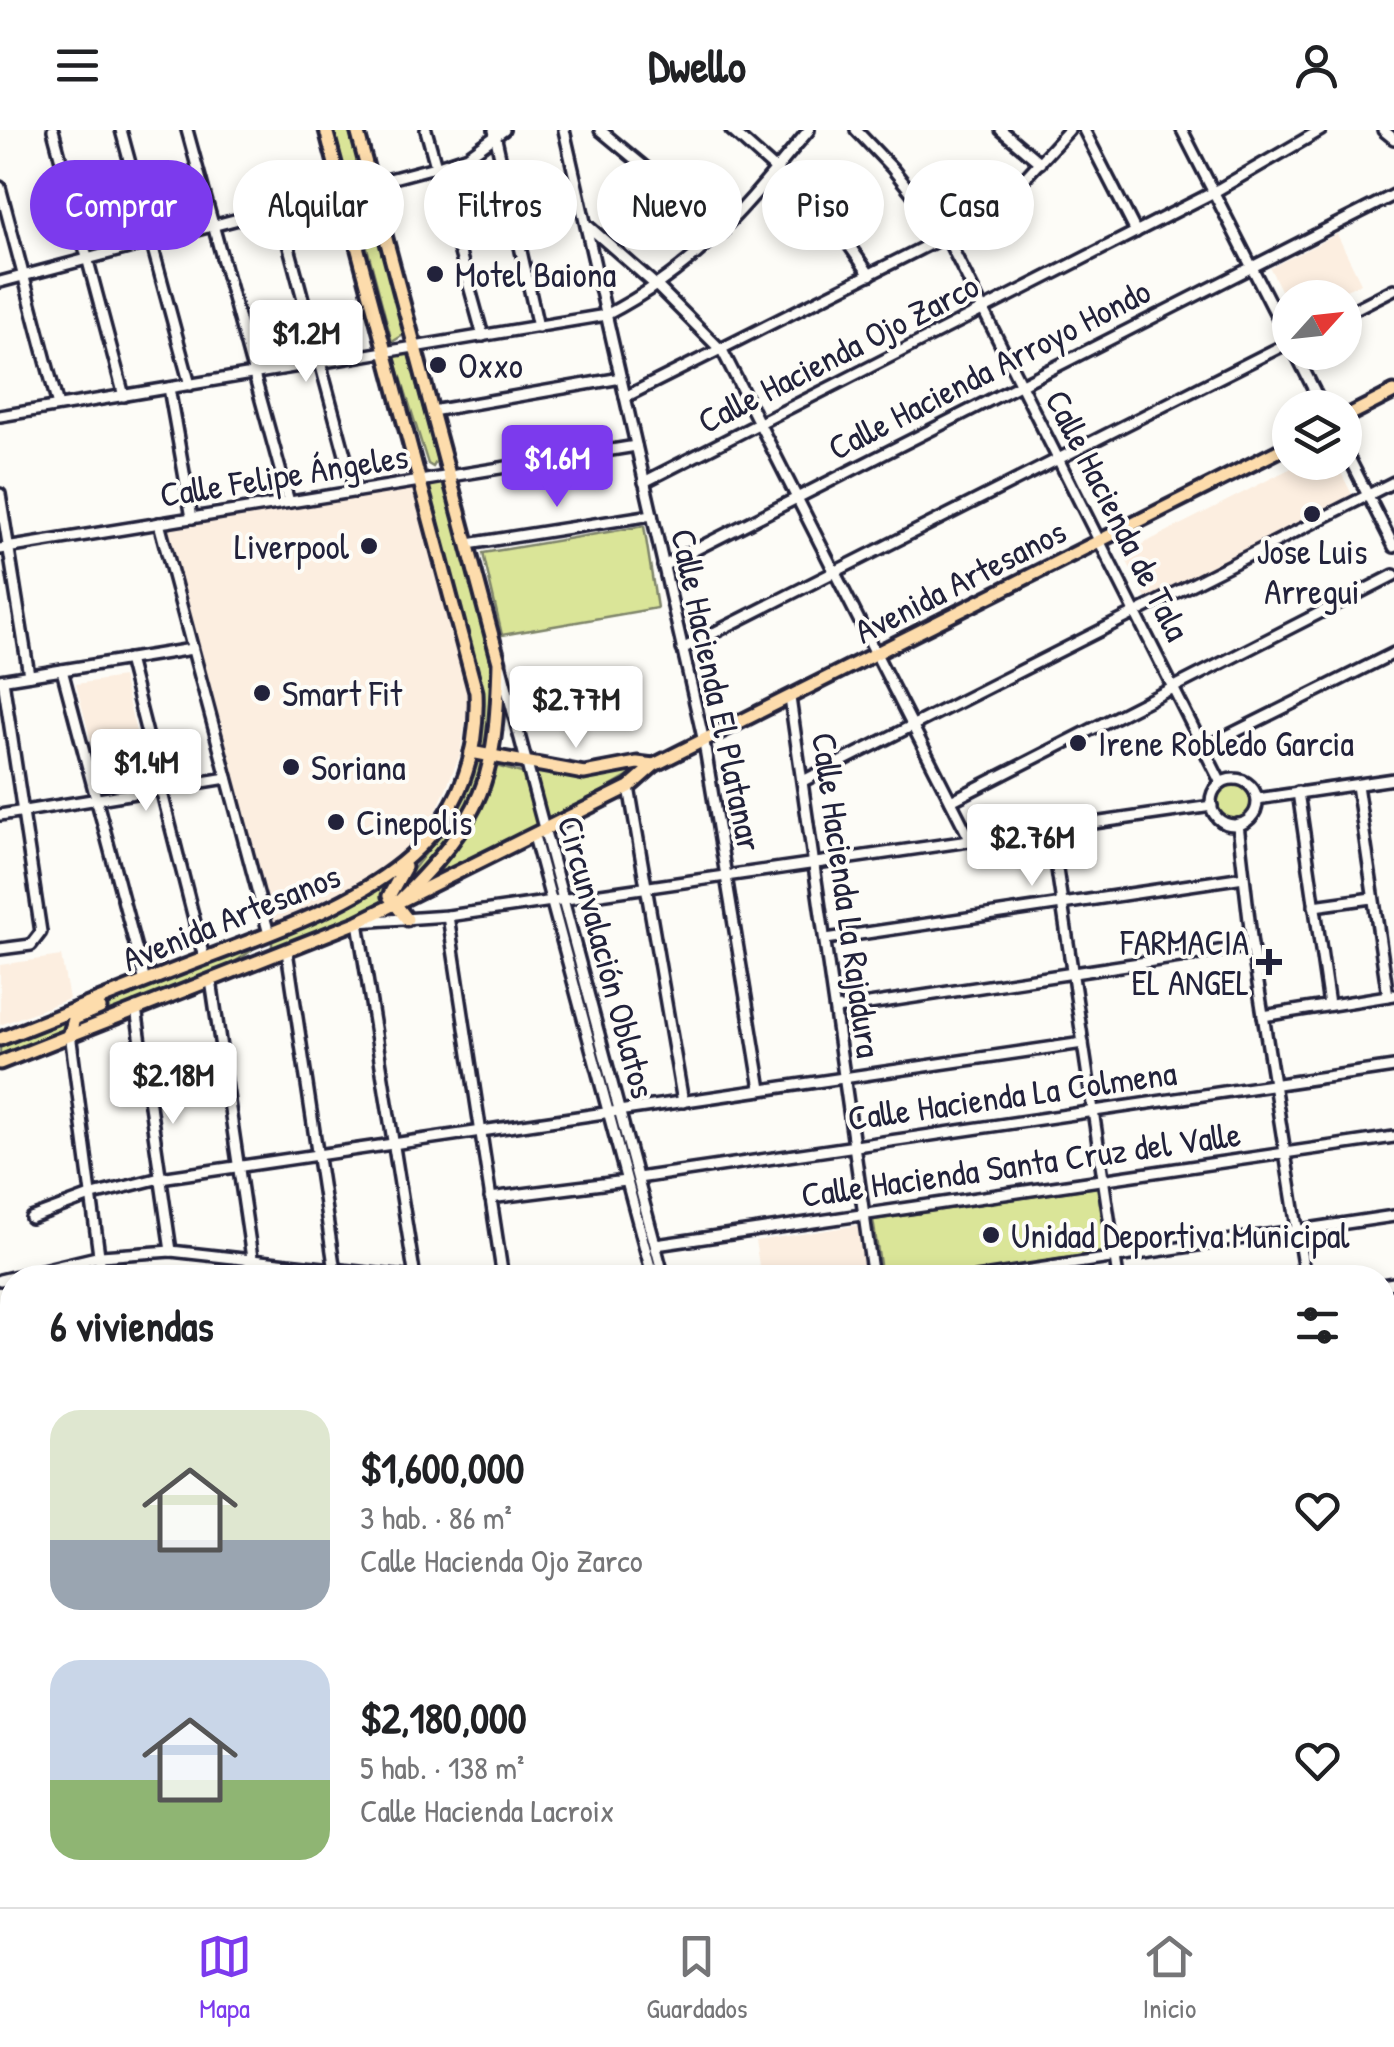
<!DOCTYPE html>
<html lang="es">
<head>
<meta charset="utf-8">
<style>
  :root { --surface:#fff; --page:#f2f2f2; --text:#202124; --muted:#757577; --line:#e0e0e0; --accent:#7c3aed }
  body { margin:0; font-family:"Patrick Hand",sans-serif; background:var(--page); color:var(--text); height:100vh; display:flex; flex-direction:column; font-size:38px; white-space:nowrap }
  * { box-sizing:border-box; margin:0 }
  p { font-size:32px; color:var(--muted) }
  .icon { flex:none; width:55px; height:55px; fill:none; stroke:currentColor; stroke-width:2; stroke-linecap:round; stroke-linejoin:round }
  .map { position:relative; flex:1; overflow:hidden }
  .sheet { position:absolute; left:0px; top:1135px; width:1395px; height:642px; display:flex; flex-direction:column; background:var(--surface); border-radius:40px 40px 0 0; box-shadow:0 5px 15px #0003 }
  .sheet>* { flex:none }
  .banner { position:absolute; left:30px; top:30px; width:1335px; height:90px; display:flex; gap:20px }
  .needle { width:65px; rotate:63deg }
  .buttons { position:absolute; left:1272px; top:150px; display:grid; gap:20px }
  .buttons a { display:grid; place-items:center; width:90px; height:90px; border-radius:50%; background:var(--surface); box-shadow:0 5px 15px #0003; font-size:50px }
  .price { position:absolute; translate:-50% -85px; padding:0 22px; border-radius:10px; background:#fff; color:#222; font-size:32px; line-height:65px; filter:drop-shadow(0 2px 5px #0008) }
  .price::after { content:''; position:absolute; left:50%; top:60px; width:30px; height:22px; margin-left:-15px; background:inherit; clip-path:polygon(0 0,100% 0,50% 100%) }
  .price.selected { background:var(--accent); color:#fff }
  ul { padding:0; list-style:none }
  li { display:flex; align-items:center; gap:30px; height:250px; padding:0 50px }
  li span { display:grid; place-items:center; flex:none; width:280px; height:200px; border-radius:30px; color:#555 }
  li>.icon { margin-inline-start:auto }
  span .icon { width:120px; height:120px; fill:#fffc; stroke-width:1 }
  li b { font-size:42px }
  h2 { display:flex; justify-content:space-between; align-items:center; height:120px; padding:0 50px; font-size:42px }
  .tag { padding:0 35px; border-radius:45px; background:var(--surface); box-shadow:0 5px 15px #0003; font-size:35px; line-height:90px }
  .tag.selected { background:var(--accent); color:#fff }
  header { display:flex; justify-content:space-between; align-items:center; height:130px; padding:0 50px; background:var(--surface); font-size:45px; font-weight:800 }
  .dock { display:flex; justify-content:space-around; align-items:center; height:140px; border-top:2px solid var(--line); background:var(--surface); font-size:28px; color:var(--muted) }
  .dock a { display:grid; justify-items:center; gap:5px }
  .dock .selected { color:var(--accent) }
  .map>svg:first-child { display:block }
  .built { fill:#fceee0 }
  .green { fill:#dae598; stroke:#7e846a; stroke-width:2.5 }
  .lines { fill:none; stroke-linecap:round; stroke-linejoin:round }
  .minor-casing { stroke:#22223b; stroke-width:16 }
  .major-casing { stroke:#22223b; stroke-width:19 }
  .minor { stroke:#fdfcf7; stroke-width:9 }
  .major { stroke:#fddcac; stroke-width:11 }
  .poi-dot { fill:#22223b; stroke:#fdfcf7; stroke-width:4 }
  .labels { text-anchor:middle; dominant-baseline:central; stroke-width:8; stroke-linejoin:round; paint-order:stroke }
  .poi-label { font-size:35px; fill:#22223b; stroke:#fdfcf7; text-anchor:start }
  .street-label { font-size:35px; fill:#22223b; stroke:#fdfcf7 }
</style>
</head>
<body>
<header><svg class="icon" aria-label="menu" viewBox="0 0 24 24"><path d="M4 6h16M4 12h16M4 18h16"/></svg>Dwello<svg class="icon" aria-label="person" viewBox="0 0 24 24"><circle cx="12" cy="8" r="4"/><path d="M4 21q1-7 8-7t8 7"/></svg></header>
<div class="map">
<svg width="1394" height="1777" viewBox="0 0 1394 1777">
  <rect width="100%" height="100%" fill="#fdfcf7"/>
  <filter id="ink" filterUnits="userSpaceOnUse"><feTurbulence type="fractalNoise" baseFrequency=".01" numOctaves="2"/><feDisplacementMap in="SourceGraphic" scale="20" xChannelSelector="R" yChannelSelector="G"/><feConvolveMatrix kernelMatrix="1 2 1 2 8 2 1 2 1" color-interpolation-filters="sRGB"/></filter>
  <g filter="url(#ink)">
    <g class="built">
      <polygon points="1337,104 1361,153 1331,167 1290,168 1290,178 1270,138"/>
      <polygon points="1301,333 1336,333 1353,366 1148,472 1123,424"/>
      <polygon points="415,359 467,549 469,571 460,625 431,694 409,720 384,742 325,775 270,796 164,403 169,398"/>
      <polygon points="122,547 148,648 103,657 76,554"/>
      <polygon points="61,826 69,869 0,895 0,835"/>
      <polygon points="859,1095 867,1147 761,1147 755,1111"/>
      <polygon points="82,1765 206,1765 205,1777 81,1777"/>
    </g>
    <g class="green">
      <polygon points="333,0 352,0 365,49 347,55"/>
      <path d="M355 72C393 96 395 164 405 204L392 212Z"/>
      <polygon points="408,222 437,330 433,337 428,334 394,225"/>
      <polygon points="446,351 496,537 490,621 477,619 481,565 429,357"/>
      <polygon points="644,396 657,478 502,505 483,423"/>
      <path d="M473 626 488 629C469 683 441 731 394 764 400 749 409 746 418 733 443 703 465 665 473 626Z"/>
      <polygon points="496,636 525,644 538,697 419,760 469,697"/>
      <polygon points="638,636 646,636 549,692 535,642 587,649"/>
      <circle cx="1234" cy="672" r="20"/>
      <polygon points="389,751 386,775 266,823 272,817 272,808 348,775"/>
      <path d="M257 814C244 838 107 885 75 898V891L129 863Z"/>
      <polygon points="76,886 65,900 0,925 0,912"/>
      <polygon points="1097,1057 1109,1121 947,1147 882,1147 873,1090"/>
    </g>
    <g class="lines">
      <g class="minor-casing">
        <g id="minor">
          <polyline points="53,0 124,266"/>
          <polyline points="121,0 190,255"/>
          <polyline points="187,0 289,372"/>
          <polyline points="426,0 483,206"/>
          <polyline points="494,0 538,197"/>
          <polyline points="564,0 704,612 761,959"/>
          <polyline points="600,0 723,102"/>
          <polyline points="731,0 830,88 870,145"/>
          <polyline points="856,0 892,38 946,106 1221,653"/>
          <polyline points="1001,0 1040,33"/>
          <polyline points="1084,0 1136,102"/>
          <polyline points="1182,0 1290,212"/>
          <polyline points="1383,0 1394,9"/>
          <polyline points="0,57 58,276"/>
          <polyline points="279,80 355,362"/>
          <polyline points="588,96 659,158 723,222 971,711"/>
          <polyline points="0,152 435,37 468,26 504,0"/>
          <polyline points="1345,184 1394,159"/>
          <polyline points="1295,222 1323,278"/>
          <polyline points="169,258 192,388"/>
          <polyline points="625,267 946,106 1001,74 1069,0"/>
          <polyline points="432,281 621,248"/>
          <path d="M0 286 606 185C699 137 743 79 809 0"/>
          <polyline points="1345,320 1394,417"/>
          <polyline points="644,352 1214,62 1321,0"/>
          <polyline points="0,364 29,545"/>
          <polyline points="159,393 269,804"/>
          <polyline points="468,414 652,385"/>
          <polyline points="0,419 636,316"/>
          <polyline points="663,436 1394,65"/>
          <polyline points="682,519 1290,212"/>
          <polyline points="128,529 204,828"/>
          <polyline points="501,537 664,1148"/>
          <polyline points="62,540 145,852"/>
          <polyline points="0,550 192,519"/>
          <polyline points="790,568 873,1148"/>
          <polyline points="1205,617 1394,523"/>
          <circle cx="1234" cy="672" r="23"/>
          <polyline points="803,651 1394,352"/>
          <polyline points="1357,655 1388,866"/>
          <polyline points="629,657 683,972"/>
          <polyline points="1298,662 1329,875"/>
          <polyline points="1257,669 1394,649"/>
          <polyline points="951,671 1394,445"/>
          <polyline points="0,685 227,648"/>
          <polyline points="1238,694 1252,816 1305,1148"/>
          <polyline points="1051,699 1118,1148"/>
          <polyline points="534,706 653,1148"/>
          <polyline points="1314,776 1372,768"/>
          <polyline points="448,786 503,1148"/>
          <polyline points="826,809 1244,747"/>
          <polyline points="0,819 31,815 41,802 3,550"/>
          <polyline points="287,821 336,1148"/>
          <polyline points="211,850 252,1128"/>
          <polyline points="136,878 171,1121"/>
          <polyline points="836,879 1252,816"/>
          <polyline points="1263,886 1394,865"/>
          <polyline points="70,903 102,1148"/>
          <polyline points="638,1048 1394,937"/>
          <polyline points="490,1068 626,1051"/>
          <polyline points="31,1088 93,1065 160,1048 1083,913"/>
          <polyline points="656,1115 1394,1007"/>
          <polyline points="415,1148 358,792 448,786 1212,676"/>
          <polyline points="976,1148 1394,1086"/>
          <polyline points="0,1150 101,1126 171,1121 414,1148"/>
          <polyline points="1382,1155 1394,1153"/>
          <polyline points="0,1208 12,1204"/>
          <polyline points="1382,1220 1394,1218"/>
          <polyline points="0,1268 12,1265"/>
          <polyline points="1382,1282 1394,1280"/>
          <polyline points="0,1321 12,1318"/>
          <polyline points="1382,1346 1394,1344"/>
          <polyline points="0,1384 12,1383"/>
          <polyline points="1382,1410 1394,1408"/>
          <polyline points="1382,1473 1394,1471"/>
          <polyline points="0,1488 12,1486"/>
          <polyline points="1382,1536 1394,1534"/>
          <polyline points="0,1559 12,1558"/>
          <polyline points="1382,1598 1394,1596"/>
          <polyline points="0,1635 12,1635"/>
          <polyline points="1382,1682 1394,1761"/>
          <polyline points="0,1684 12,1684"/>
          <polyline points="501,1765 506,1777"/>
          <polyline points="666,1765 680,1777"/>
          <polyline points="942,1765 968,1777"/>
          <polyline points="1026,1765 1028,1777"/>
          <polyline points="1212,1765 1213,1777"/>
          <polyline points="72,1777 74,1765"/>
          <polyline points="706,1777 711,1765"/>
          <polyline points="780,1777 785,1765"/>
          <polyline points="857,1777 862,1765"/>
          <polyline points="932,1777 938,1765"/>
          <polyline points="1364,1777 1394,1772"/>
        </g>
      </g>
      <g class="major-casing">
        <g id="major">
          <path d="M357 0 499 532C496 650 484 686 399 771"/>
          <polyline points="1345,287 1394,262"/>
          <polyline points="471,622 584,643 637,633 654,635"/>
          <polyline points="405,737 389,766 407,789"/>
          <polyline points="70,903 74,889 100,878"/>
          <path d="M0 909C69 882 137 854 206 828 336 778 483 733 476 562L326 0"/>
          <polyline points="0,933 358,792 629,657 654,635 1290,315"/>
        </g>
      </g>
      <use href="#minor" class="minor"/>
      <use href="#major" class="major"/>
    </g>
  </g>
  <g class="poi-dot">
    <circle cx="435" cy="144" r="10"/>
    <circle cx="438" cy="235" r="10"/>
    <circle cx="1312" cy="384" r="10"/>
    <circle cx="369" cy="416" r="10"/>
    <circle cx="262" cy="563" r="10"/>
    <circle cx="1078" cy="613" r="10"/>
    <circle cx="291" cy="637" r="10"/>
    <circle cx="336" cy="692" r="10"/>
    <path d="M1264 817h10v10h10v10h-10v10h-10v-10h-10v-10h10z"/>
    <circle cx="991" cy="1105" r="10"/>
  </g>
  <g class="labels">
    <g class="poi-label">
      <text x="455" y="144">Motel Baiona</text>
      <text x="458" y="235">Oxxo</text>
      <text x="349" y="416" text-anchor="end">Liverpool</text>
      <text x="1312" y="421" text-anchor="middle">Jose Luis<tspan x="1312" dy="40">Arregui</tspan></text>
      <text x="282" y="563">Smart Fit</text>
      <text x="1098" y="613">Irene Robledo Garcia</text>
      <text x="311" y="637">Soriana</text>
      <text x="356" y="692">Cinepolis</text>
      <text x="1249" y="812" text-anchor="end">FARMACIA<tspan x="1249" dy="40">EL ANGEL</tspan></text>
      <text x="1011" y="1105">Unidad Deportiva Municipal</text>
    </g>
    <g class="street-label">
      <text transform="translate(838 223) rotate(-27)">Calle Hacienda Ojo Zarco</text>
      <text transform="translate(989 239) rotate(-27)">Calle Hacienda Arroyo Hondo</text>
      <text transform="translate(284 345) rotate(-9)">Calle Felipe Ángeles</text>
      <text transform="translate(1118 385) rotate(63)">Calle Hacienda de Tala</text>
      <text transform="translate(960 451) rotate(-27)">Avenida Artesanos</text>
      <text transform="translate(717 560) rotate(78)">Calle Hacienda El Platanar</text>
      <text transform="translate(847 765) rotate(82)">Calle Hacienda La Rajadura</text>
      <text transform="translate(231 787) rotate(-22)">Avenida Artesanos</text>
      <text transform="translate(607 827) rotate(75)">Circunvalación Oblatos</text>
      <text transform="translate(1012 965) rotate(-8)">Calle Hacienda La Colmena</text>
      <text transform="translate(1021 1034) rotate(-8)">Calle Hacienda Santa Cruz del Valle</text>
    </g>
  </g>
</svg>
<div class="buttons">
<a><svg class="needle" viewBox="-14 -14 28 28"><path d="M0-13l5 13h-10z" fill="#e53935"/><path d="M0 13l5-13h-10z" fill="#757577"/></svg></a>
<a><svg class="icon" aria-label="layers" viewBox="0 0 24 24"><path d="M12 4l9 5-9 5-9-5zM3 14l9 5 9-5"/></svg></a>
</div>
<b class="price" style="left:306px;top:255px">$1.2M</b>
<b class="price selected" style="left:557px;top:380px">$1.6M</b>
<b class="price" style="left:576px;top:621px">$2.77M</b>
<b class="price" style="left:146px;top:684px">$1.4M</b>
<b class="price" style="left:1032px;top:759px">$2.76M</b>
<b class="price" style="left:173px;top:997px">$2.18M</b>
<div class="banner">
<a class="tag selected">Comprar</a>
<a class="tag">Alquilar</a>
<a class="tag">Filtros</a>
<a class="tag">Nuevo</a>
<a class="tag">Piso</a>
<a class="tag">Casa</a>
</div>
<section class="sheet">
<h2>6 viviendas<svg class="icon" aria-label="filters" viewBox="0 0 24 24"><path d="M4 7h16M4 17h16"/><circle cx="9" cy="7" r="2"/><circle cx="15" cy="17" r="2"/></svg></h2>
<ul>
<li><span style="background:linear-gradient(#dfe7d0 65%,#9aa5b1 0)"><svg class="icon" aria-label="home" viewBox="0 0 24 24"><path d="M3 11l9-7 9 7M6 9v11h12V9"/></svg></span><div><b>$1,600,000</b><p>3 hab. · 86 m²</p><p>Calle Hacienda Ojo Zarco</p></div><svg class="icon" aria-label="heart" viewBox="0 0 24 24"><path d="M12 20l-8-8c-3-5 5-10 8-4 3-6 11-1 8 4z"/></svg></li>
<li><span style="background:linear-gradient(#c9d6e8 60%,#8fb573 0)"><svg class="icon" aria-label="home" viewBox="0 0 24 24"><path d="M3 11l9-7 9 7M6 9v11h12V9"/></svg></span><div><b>$2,180,000</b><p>5 hab. · 138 m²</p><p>Calle Hacienda Lacroix</p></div><svg class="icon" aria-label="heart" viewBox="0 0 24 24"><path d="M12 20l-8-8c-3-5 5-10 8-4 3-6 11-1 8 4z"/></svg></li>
</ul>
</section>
</div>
<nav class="dock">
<a class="selected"><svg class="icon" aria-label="map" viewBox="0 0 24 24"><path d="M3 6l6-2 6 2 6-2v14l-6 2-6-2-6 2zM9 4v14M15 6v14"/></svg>Mapa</a>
<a><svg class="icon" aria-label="saved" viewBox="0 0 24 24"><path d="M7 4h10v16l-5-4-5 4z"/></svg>Guardados</a>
<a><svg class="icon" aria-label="home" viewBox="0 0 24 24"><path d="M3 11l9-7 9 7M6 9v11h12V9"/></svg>Inicio</a>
</nav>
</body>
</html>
